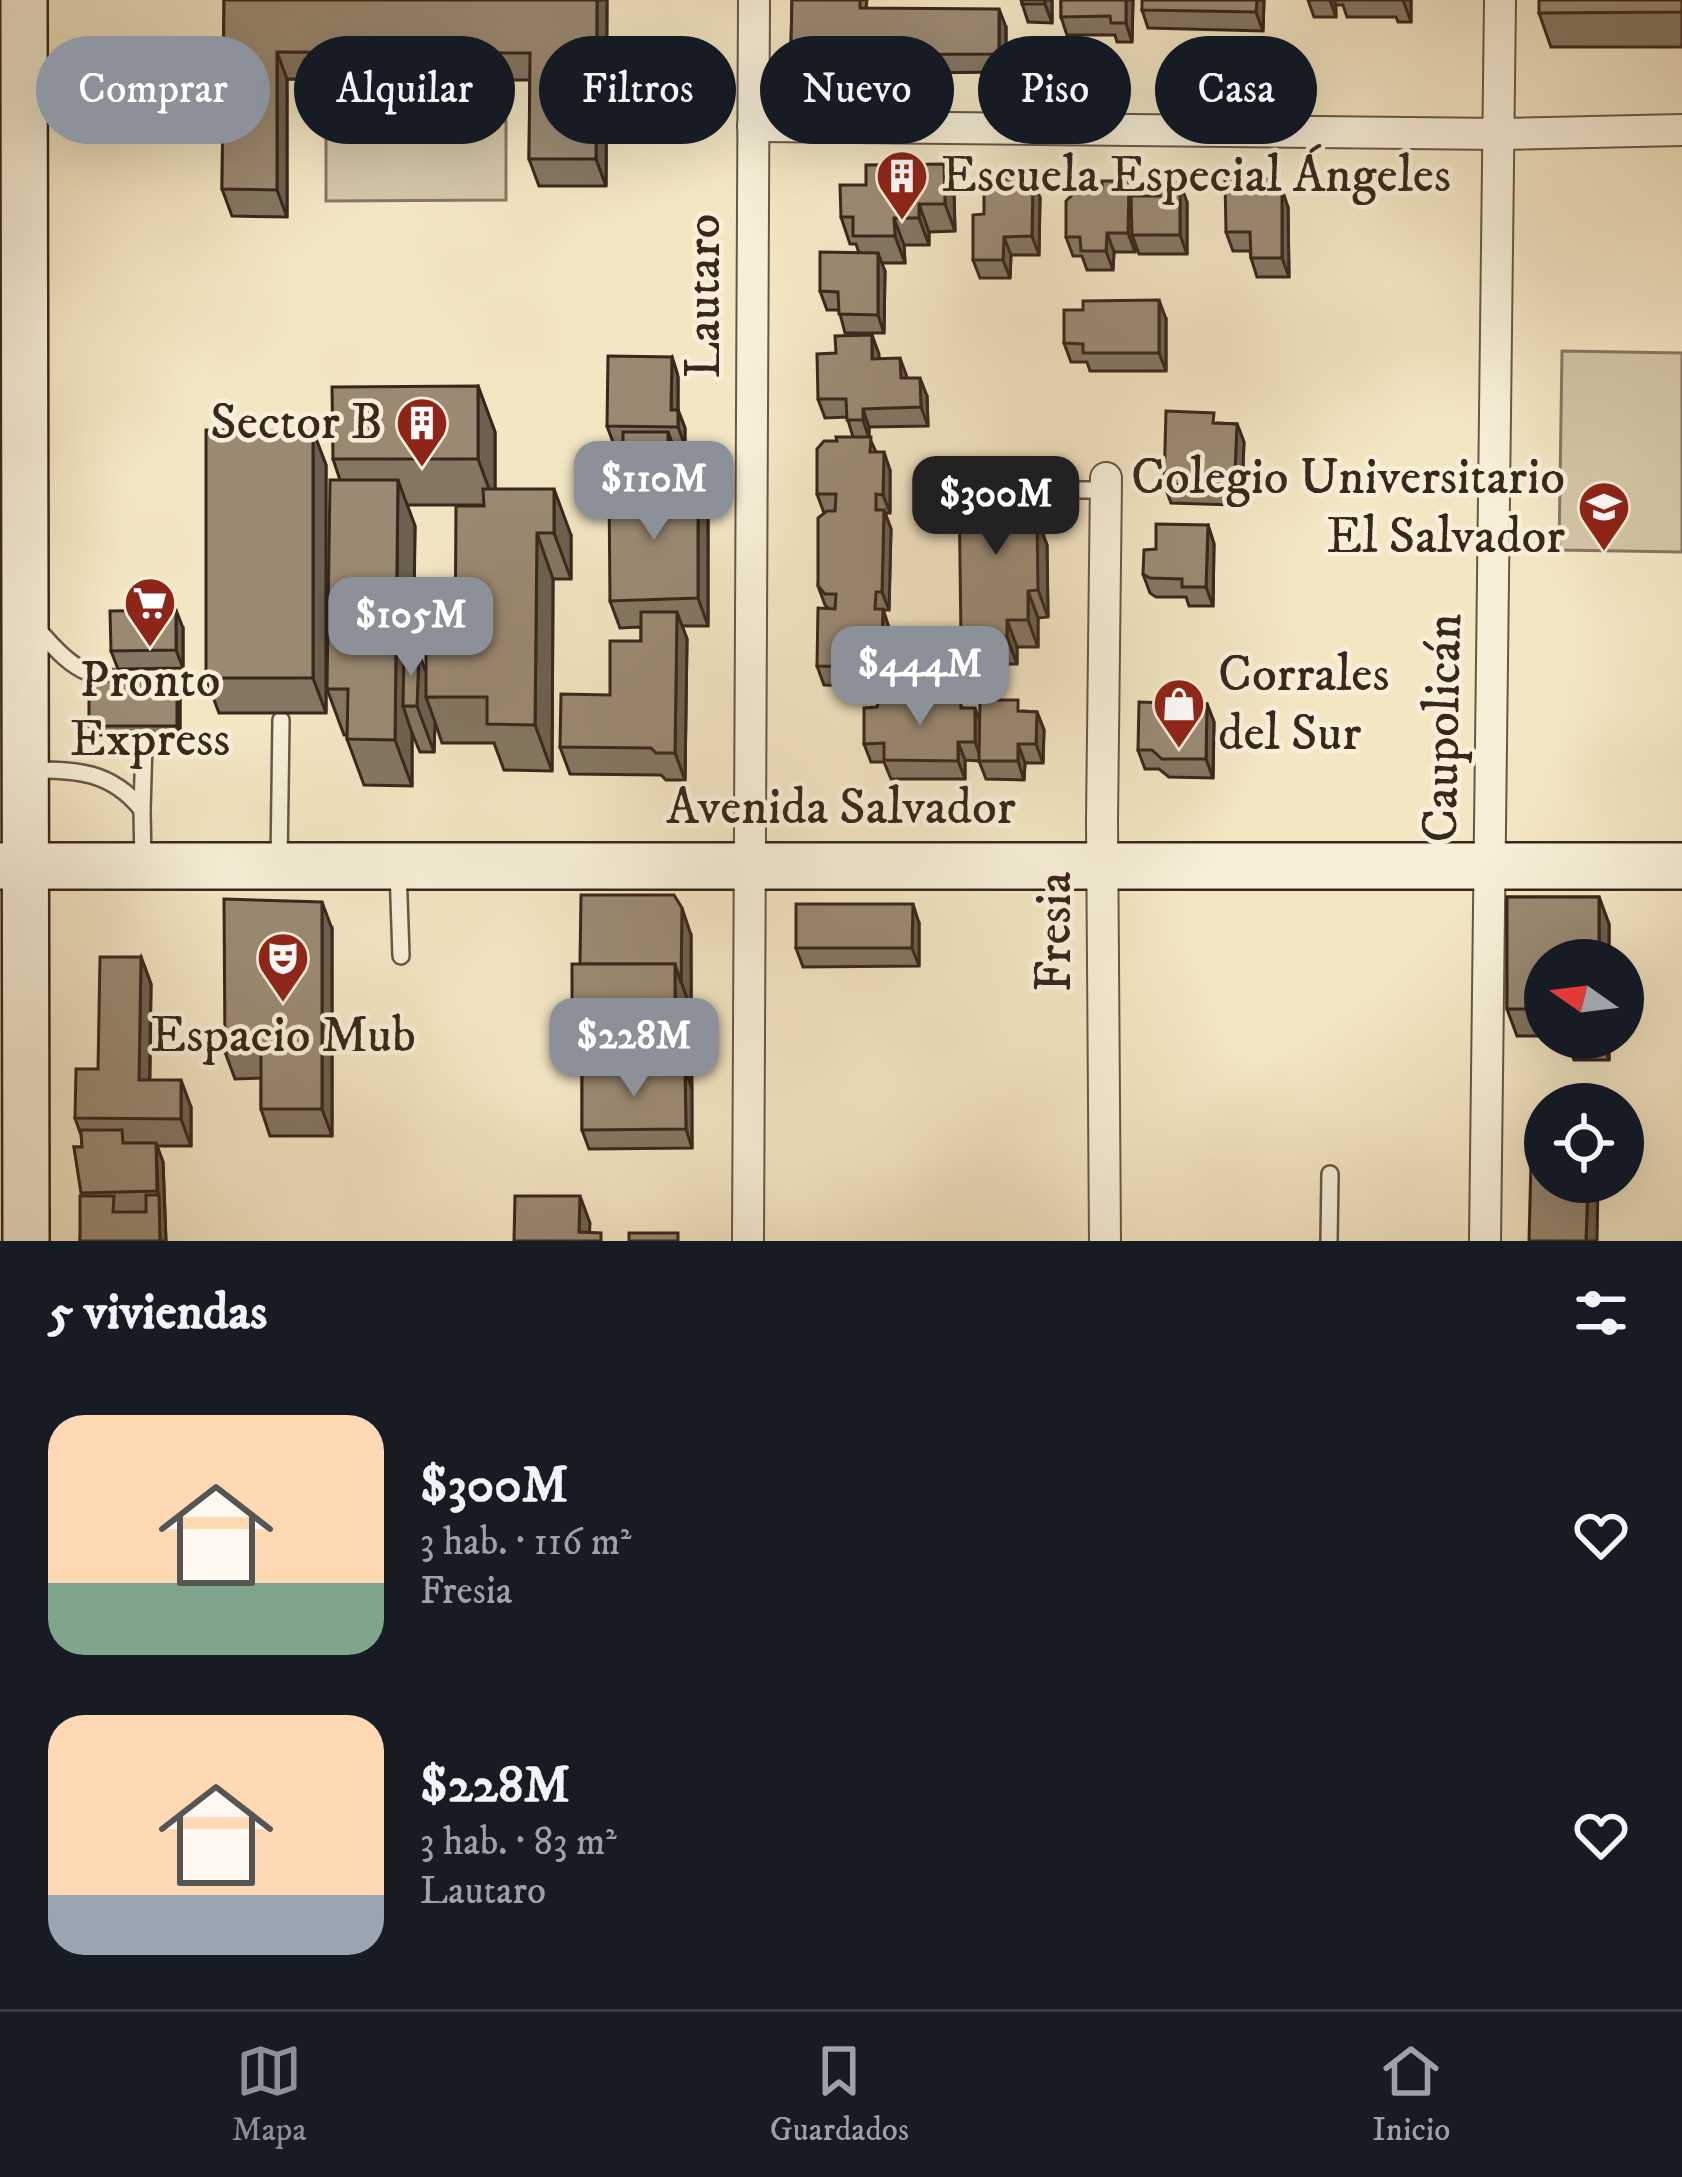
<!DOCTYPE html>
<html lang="es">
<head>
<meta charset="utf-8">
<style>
  :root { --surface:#171b24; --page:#242831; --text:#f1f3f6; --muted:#9ea1a6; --line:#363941; --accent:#8c9099 }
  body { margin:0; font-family:"IM FELL DW Pica",serif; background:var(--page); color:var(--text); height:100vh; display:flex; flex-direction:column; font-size:45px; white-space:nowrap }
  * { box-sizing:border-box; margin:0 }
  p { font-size:39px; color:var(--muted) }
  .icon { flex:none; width:66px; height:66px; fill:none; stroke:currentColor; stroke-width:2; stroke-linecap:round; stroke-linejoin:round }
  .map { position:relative; height:1241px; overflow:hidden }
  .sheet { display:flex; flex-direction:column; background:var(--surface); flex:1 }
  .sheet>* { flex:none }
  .hud { position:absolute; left:36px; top:36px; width:1611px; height:108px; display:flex; gap:24px }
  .needle { width:78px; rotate:284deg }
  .tools { position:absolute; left:1524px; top:939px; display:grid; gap:24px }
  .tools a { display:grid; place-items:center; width:120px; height:120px; border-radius:50%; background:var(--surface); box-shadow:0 12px 48px #0002; font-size:60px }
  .price { position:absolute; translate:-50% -102px; padding:0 27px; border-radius:24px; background:var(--accent); color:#fff; font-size:39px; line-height:78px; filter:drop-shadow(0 3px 6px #0008) }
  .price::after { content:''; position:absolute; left:50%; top:72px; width:36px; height:27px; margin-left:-18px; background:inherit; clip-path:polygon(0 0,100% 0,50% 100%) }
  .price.active { background:#222; color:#fff }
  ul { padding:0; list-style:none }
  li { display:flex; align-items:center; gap:36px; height:300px; padding:0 48px }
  li span { display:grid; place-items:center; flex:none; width:336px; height:240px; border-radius:36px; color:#555 }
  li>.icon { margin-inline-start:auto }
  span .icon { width:144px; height:144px; fill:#fffc; stroke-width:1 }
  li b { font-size:51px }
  h2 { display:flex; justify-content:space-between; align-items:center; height:144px; padding:0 48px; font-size:51px }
  .chip { padding:0 42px; border-radius:54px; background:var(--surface); box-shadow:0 12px 48px #0002; font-size:42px; line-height:108px }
  .chip.active { background:var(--accent); color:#fff }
  .menu { display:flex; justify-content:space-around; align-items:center; height:168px; border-top:3px solid var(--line); background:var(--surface); font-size:33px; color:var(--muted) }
  .menu a { display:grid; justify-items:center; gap:6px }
  .menu .active { color:var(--accent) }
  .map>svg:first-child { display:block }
  .green { fill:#d3c6a7; stroke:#867662; stroke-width:3 }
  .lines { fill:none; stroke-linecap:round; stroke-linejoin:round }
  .service-casing { stroke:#685746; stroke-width:20 }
  .minor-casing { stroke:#685746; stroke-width:34 }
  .secondary-casing { stroke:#39271c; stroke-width:50 }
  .service { stroke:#f7efd8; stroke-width:15 }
  .minor { stroke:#f7efd8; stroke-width:30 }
  .secondary { stroke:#f7efd8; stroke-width:45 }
  .wall { fill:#847763; stroke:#39271c; stroke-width:3; fill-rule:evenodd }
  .shaded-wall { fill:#6c6150; stroke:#39271c; stroke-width:3 }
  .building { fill:#9a8a73; stroke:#39271c; stroke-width:3 }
  .labels { text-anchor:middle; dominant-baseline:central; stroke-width:9; stroke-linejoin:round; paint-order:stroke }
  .poi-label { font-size:51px; fill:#39271c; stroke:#f7efd8; text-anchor:start }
  .street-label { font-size:51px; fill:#39271c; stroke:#f7efd8 }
</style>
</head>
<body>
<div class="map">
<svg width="1682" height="1241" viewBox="0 0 1682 1241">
  <rect width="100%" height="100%" fill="#f3e6c3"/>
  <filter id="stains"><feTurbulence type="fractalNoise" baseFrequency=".00167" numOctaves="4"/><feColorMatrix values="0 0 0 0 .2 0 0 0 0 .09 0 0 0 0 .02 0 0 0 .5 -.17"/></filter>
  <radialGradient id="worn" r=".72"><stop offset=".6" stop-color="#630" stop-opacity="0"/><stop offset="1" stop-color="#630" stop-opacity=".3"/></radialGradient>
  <g class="green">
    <polygon points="506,112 506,200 326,201 326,113"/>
    <polygon points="1562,351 1682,353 1682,552 1559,550"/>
  </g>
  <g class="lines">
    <g class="service-casing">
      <g id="service">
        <polyline points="1014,490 1107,490"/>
        <path d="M35 626C85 685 95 678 168 678"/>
        <path d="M29 770C74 769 112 771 142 810L143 863"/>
        <polyline points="142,810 144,742"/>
        <polyline points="279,863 281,720"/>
        <polyline points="398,869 401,956"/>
        <polyline points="1329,1241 1330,1174"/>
      </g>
    </g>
    <g class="minor-casing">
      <g id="minor">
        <polyline points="753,126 1499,134 1682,130"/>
        <polyline points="748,1241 754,0"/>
        <polyline points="1105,1241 1102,821 1106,478"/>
        <polyline points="1485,1241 1500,0"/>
      </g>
    </g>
    <g class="secondary-casing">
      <g id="secondary">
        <polyline points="24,0 26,1241"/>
        <polyline points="0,866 1682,866"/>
      </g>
    </g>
    <use href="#service" class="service"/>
    <use href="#minor" class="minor"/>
    <use href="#secondary" class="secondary"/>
  </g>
  <g class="wall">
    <polygon points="224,0 607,0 606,186 539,186 529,159 530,80 287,79 287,217 232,216 222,189"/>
    <polygon points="792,0 867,0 866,8 1006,27 1006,72 812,74 798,63 791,44"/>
    <polygon points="1021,0 1052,0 1052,23 1028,22"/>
    <polygon points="1061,0 1133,0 1132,42 1117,42 1115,35 1067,35 1061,17"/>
    <polygon points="1264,0 1263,31 1148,28 1142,10"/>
    <polygon points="1308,0 1411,0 1411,22 1398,22 1396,17 1347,17 1343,5 1336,5 1336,17 1314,17"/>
    <polygon points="1682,0 1682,47 1551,47 1539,13"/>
    <polygon points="944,164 954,191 955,231 929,232 929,245 904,245 905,263 881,263 885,271 884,333 845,333 839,310 827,310 820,291 859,253 856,244 850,244 841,217 866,185"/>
    <polygon points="1102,188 1134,196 1187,202 1187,254 1139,254 1135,243 1135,252 1114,252 1113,270 1087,270 1082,256 1073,256 1066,237"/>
    <polygon points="1277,189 1288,207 1289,277 1257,277 1251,258 1250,251 1233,251 1226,232"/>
    <polygon points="1040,198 1039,255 1011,255 1010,278 980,278 973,260 984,214"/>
    <polygon points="1166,319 1166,371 1090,371 1087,362 1071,362 1064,343"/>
    <polygon points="872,335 879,358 907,378 927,396 928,426 869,427 869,437 876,452 890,470 890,513 885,513 891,529 889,610 883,610 889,628 889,667 880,667 880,686 824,685 817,666 829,609 825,605 818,586 824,513 817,494 837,441 853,437 847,417 825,418 818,399 836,353"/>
    <polygon points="672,357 678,376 678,410 685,428 685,446 673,446 675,457 682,457 689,476 689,486 708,513 708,626 682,626 687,639 685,780 666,780 661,775 570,774 560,747 610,695 641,641 641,627 620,628 610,601 623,486 623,445 614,445 607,426"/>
    <path d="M478 386 495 432V489L571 535V579H553L552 771 504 770 494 743H442L435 722 434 752H420L412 733V786L364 785 347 739V735H344L327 689 340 480 333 459ZM407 505H484L455 652 426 671 413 653 415 526Z"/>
    <polygon points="1217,423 1237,424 1244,442 1242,491 1234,491 1233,505 1171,503 1164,484"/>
    <polygon points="313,431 326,465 326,713 219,713 206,678"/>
    <polygon points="1029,486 1039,513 1039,524 1047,545 1048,617 1038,618 1038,647 1017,647 1017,664 971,664 961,637"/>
    <polygon points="1208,525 1214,544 1213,606 1189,606 1186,597 1156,597 1150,593 1143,574 1156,549"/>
    <polygon points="183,628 183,668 118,669 111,651"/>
    <polygon points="180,690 180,735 93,735 89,726"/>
    <polygon points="1207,704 1214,722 1213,778 1169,777 1159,769 1145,769 1138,750 1187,713"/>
    <polygon points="964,708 979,720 1023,711 1037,712 1044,730 1043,763 1025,763 1024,780 986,779 979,761 965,760 965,779 891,779 884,762 871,762 864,744"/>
    <polygon points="1507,897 1599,897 1609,924 1609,960 1545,960 1545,1036 1517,1036 1507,1009"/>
    <polygon points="919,923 919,966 803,967 796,948"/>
    <polygon points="332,929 332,1136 270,1136 261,1109 261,1078 235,1079 225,1052"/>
    <polygon points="691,935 692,1148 589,1149 582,1130 582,1071 572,1044 580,964"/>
    <polygon points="141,957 151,984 150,1080 191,1107 191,1146 157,1146 163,1162 166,1241 80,1241 82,1196 74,1147 82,1147 81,1135 75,1118 98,1069"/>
    <polygon points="1566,1038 1609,1038 1609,1060 1574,1060"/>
  </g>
  <g class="shaded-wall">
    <polygon points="597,0 607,0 606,186 596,159"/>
    <polygon points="1045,0 1052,0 1052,23 1045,4"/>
    <polygon points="1126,0 1133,0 1132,42 1126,23"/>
    <polygon points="1257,0 1264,0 1263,31 1256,12"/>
    <polygon points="1330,0 1335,0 1336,17"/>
    <polygon points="1403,0 1411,0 1411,22"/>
    <polygon points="999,9 1006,27 1006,72 999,54"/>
    <polygon points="277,52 287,79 287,217 277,190"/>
    <polygon points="944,164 954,191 955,231 945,204"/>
    <polygon points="1033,179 1040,198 1039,255 1032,236"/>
    <polygon points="1129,181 1135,200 1132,235 1135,243 1135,252 1128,233"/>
    <polygon points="1180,183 1187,202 1187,254 1180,235"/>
    <polygon points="1282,189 1288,207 1289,277 1282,258"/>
    <polygon points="919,204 929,232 929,245 919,218"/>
    <polygon points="894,218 904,245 905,263 895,236"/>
    <polygon points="1107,233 1114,252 1113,270 1106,251"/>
    <polygon points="1004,237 1011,255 1010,278 1003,260"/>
    <polygon points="878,253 885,271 884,333 878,315"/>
    <polygon points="1159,300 1166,319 1166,371 1159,353"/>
    <polygon points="872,335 879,354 879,377 872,359"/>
    <polygon points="672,357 678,376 678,428 671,410"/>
    <polygon points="900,358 907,377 908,397 901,378"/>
    <polygon points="920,378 927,396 928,426 921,407"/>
    <polygon points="478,386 495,432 495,505 478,459"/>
    <polygon points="863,409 869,427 869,438 863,420"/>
    <polygon points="678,410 685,428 685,446 678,427"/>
    <polygon points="1237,424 1244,442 1242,491 1235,472"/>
    <polygon points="313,431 326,465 326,713 313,678"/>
    <polygon points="668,432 675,450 675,476 668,457"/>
    <polygon points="884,452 890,470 890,513 883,495"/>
    <polygon points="682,457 689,476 688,510 682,491"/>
    <polygon points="1227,472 1234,491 1233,505 1227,487"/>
    <polygon points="398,480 415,526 413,706 403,706 412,733 412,786 395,740"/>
    <polygon points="698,486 708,513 708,626 698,598"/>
    <polygon points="1029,486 1039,513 1039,524 1047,545 1048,617 1038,590 1030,518"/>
    <polygon points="554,489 571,535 571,579 554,533"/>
    <polygon points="884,510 891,529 889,610 882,592"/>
    <polygon points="1208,525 1214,544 1213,606 1206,587"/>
    <polygon points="537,533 553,579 552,771 535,725"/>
    <polygon points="1028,591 1038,618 1038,647 1028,620"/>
    <polygon points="883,609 889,628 889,667 882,649"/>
    <polygon points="176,610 183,628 183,668 176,650"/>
    <polygon points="677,612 687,639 685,780 675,753"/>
    <polygon points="1007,620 1017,647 1017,664 1007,637"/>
    <polygon points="874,648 880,667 880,686 873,667"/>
    <polygon points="419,653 435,697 426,697 435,722 434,752 417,706"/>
    <polygon points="177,681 180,690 180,735 177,726"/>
    <polygon points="1207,704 1214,722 1213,778 1206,759"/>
    <polygon points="975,708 982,726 982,761 975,742"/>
    <polygon points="1037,712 1044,730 1043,763 1036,744"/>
    <polygon points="958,742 965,760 965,779 958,761"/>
    <polygon points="1018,744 1025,763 1024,780 1018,761"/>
    <polygon points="1599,897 1609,924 1609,960 1599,960"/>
    <polygon points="322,902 332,929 332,1136 322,1109"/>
    <polygon points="913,904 919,923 919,966 912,948"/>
    <polygon points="682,908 691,935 691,1010 681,983"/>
    <polygon points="141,957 151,984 149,1107 139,1080"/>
    <polygon points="675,964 691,1010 692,1089 675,1043"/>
    <polygon points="1601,1038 1609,1038 1609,1060"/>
    <polygon points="685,1070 692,1089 692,1148 686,1129"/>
    <polygon points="181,1080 191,1107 191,1146 181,1119"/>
    <polygon points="156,1143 163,1162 166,1241 160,1241"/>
    <polygon points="1588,1182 1598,1182 1597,1241 1586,1241"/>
    <polygon points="580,1196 590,1223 589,1241 579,1232"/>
  </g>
  <g class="building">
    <polygon points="224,0 597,0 596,159 529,159 530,53 277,52 277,190 222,189"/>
    <polygon points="792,0 860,0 860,8 999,9 999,54 806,55 791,44"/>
    <rect x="1022" y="0" width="23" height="4"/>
    <polygon points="1061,0 1126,0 1126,23 1111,23 1110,16 1061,17"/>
    <polygon points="1142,0 1257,0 1256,12 1142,10"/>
    <polygon points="1539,0 1682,0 1682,12 1539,13"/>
    <polygon points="944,164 945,204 919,204 919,218 894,218 895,236 853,236 853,217 841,217 840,185 866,185 866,165"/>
    <polygon points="984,179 1033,179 1032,236 1004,237 1003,260 973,260 973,215 984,214"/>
    <polygon points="1225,179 1274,179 1274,189 1282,189 1282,258 1251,258 1250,232 1226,232"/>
    <polygon points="1102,181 1129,181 1128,233 1107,233 1106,251 1081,251 1080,237 1066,237 1066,201 1079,188 1102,188"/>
    <polygon points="1160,183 1180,183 1180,235 1132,235 1131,196 1160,196"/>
    <polygon points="820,252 878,253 878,315 839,314 838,292 820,291"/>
    <polygon points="1159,300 1159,353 1083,353 1083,344 1064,343 1064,310 1083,310 1083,301"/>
    <polygon points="872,335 872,359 900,358 901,378 920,378 921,407 863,409 863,420 847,420 846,399 818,399 817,354 836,353 835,336"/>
    <polygon points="608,356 672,357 671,410 678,410 678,427 607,426"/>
    <polygon points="478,386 478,459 333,459 332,387"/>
    <polygon points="1166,411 1214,413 1213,423 1237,424 1235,472 1227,472 1227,487 1164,484"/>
    <polygon points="206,430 313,431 313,678 206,678"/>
    <polygon points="623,432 668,432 668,457 682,457 682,486 623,486"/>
    <polygon points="836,437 871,437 870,452 884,452 883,495 876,494 876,510 884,510 882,592 876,592 875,609 883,609 882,649 874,648 873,667 817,666 818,608 835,609 836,594 825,594 818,586 818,518 827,511 835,511 836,494 817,494 817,449 824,441 837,441"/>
    <polygon points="330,480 398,480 395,740 347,739 348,689 327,689"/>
    <polygon points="609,486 698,486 698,598 610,601"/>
    <polygon points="1029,486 1030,518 1037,518 1038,590 1028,591 1028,620 1007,620 1007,637 961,637 959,487"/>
    <polygon points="483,489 554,489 554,533 537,533 535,725 487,724 487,697 426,697 426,652 455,652 456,506 484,506"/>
    <polygon points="1156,524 1208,525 1206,587 1182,587 1182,579 1150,578 1143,574 1144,550 1156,549"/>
    <polygon points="176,610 176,650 111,651 110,611"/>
    <polygon points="641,612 677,612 675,753 656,753 651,748 560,747 561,694 610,695 610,641 641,641"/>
    <polygon points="404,652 419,653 417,706 403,706"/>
    <rect x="89" y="681" width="88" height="45"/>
    <polygon points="961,698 961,708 975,708 975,742 958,742 958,761 884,760 884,743 864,744 864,708 877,707 879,700"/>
    <polygon points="980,700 1018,700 1018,711 1037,712 1036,744 1018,744 1018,761 979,761"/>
    <polygon points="1139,702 1165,703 1165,713 1187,713 1188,703 1207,704 1206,759 1162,759 1152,750 1138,750"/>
    <polygon points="581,895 674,895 682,908 681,983 675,964 580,964"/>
    <polygon points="1507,897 1599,897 1599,960 1545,960 1545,1009 1507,1009"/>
    <polygon points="224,899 322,902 322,1109 261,1109 261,1051 225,1052"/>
    <polygon points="796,904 913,904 912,948 796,948"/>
    <polygon points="100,957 141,957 139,1080 181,1080 181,1119 75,1118 76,1069 98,1069"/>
    <polygon points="572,964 675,964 675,1043 572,1044"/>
    <polygon points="685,1070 686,1129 582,1130 582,1071"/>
    <polygon points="1532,1123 1545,1123 1545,1182 1588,1182 1586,1241 1529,1241"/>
    <polygon points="81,1130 122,1130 123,1143 156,1143 157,1191 81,1193 74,1147 82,1147"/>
    <polygon points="146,1195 159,1195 160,1241 80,1241 80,1196 114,1196 113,1212 146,1212"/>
    <polygon points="515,1196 580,1196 579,1232 601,1233 601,1241 514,1241"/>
    <rect x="629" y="1233" width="49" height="8"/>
  </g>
  <defs>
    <g id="building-pin" transform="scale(2.7)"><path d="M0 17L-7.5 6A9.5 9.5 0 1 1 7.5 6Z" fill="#8f2418" stroke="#f7efd8"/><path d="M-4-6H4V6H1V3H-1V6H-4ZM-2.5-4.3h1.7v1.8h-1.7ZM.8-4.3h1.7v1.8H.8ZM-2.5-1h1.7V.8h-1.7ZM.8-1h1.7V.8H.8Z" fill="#fff"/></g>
    <g id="school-pin" transform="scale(2.7)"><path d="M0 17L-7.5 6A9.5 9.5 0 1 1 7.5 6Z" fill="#8f2418" stroke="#f7efd8"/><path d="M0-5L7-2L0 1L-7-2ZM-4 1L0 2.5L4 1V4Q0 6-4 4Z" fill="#fff"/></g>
    <g id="supermarket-pin" transform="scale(2.7)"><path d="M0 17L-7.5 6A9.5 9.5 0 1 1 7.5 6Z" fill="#8f2418" stroke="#f7efd8"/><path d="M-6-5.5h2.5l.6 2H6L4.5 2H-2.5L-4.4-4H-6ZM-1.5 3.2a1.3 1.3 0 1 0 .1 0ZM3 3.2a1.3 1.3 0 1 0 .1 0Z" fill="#fff"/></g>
    <g id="shop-pin" transform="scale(2.7)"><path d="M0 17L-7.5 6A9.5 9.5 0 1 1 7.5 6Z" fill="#8f2418" stroke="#f7efd8"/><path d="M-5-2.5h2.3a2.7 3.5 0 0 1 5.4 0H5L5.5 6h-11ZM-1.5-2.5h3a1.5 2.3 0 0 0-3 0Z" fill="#fff"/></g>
    <g id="theatre-pin" transform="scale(2.7)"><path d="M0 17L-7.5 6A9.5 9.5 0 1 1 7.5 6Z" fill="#8f2418" stroke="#f7efd8"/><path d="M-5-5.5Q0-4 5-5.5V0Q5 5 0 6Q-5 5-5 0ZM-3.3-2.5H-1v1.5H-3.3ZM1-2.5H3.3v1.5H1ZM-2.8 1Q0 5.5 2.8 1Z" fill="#fff"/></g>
  </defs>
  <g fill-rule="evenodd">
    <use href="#building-pin" x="902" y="176"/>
    <use href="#building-pin" x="422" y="423"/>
    <use href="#school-pin" x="1604" y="507"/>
    <use href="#supermarket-pin" x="150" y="603"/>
    <use href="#shop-pin" x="1179" y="704"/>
    <use href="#theatre-pin" x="283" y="958"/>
  </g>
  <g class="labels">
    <g class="poi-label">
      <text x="941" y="176">Escuela Especial Ángeles</text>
      <text x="383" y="423" text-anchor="end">Sector B</text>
      <text x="1565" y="478" text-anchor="end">Colegio Universitario<tspan x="1565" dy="59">El Salvador</tspan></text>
      <text x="1218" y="675">Corrales<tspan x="1218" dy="59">del Sur</tspan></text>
      <text x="150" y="681" text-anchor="middle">Pronto<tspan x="150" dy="59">Express</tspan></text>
      <text x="283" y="1036" text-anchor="middle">Espacio Mub</text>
    </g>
    <g class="street-label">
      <text transform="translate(704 296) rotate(-90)">Lautaro</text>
      <text transform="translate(1443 728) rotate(-89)">Caupolicán</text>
      <text x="841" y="808">Avenida Salvador</text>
      <text transform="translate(1055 932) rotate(-90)">Fresia</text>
    </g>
  </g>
  <rect width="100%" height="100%" filter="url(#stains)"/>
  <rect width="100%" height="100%" fill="url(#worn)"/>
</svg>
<div class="tools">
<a><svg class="needle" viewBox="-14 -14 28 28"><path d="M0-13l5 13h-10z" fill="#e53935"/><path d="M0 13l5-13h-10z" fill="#9ea1a6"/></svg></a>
<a><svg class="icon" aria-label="locate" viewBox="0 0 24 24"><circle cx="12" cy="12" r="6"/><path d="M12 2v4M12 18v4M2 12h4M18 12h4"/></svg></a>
</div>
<b class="price" style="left:654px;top:543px">$110M</b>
<b class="price active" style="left:996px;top:558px">$300M</b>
<b class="price" style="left:411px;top:679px">$105M</b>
<b class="price" style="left:920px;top:728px">$444M</b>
<b class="price" style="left:634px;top:1100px">$228M</b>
<div class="hud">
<a class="chip active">Comprar</a>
<a class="chip">Alquilar</a>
<a class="chip">Filtros</a>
<a class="chip">Nuevo</a>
<a class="chip">Piso</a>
<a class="chip">Casa</a>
</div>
</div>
<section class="sheet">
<h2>5 viviendas<svg class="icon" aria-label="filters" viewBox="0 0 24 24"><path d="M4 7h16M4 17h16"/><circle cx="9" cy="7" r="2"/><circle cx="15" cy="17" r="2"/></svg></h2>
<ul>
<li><span style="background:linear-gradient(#ffd9b3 70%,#7fa58c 0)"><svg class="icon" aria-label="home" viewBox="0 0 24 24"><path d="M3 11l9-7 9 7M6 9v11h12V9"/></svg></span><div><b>$300M</b><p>3 hab. · 116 m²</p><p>Fresia</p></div><svg class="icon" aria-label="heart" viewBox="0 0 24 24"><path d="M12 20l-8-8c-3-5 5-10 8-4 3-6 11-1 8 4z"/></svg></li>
<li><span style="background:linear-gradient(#ffd9b3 75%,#9aa5b1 0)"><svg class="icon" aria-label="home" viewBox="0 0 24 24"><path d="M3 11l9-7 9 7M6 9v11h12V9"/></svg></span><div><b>$228M</b><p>3 hab. · 83 m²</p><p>Lautaro</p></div><svg class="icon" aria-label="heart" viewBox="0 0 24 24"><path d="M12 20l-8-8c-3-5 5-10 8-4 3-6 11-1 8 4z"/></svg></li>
</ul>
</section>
<nav class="menu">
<a class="active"><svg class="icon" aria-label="map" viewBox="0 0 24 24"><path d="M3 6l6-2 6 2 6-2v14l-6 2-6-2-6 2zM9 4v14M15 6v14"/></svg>Mapa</a>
<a><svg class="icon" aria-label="saved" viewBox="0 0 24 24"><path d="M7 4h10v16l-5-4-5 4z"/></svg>Guardados</a>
<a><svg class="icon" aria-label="home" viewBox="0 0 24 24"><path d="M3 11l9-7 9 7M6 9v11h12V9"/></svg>Inicio</a>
</nav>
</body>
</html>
